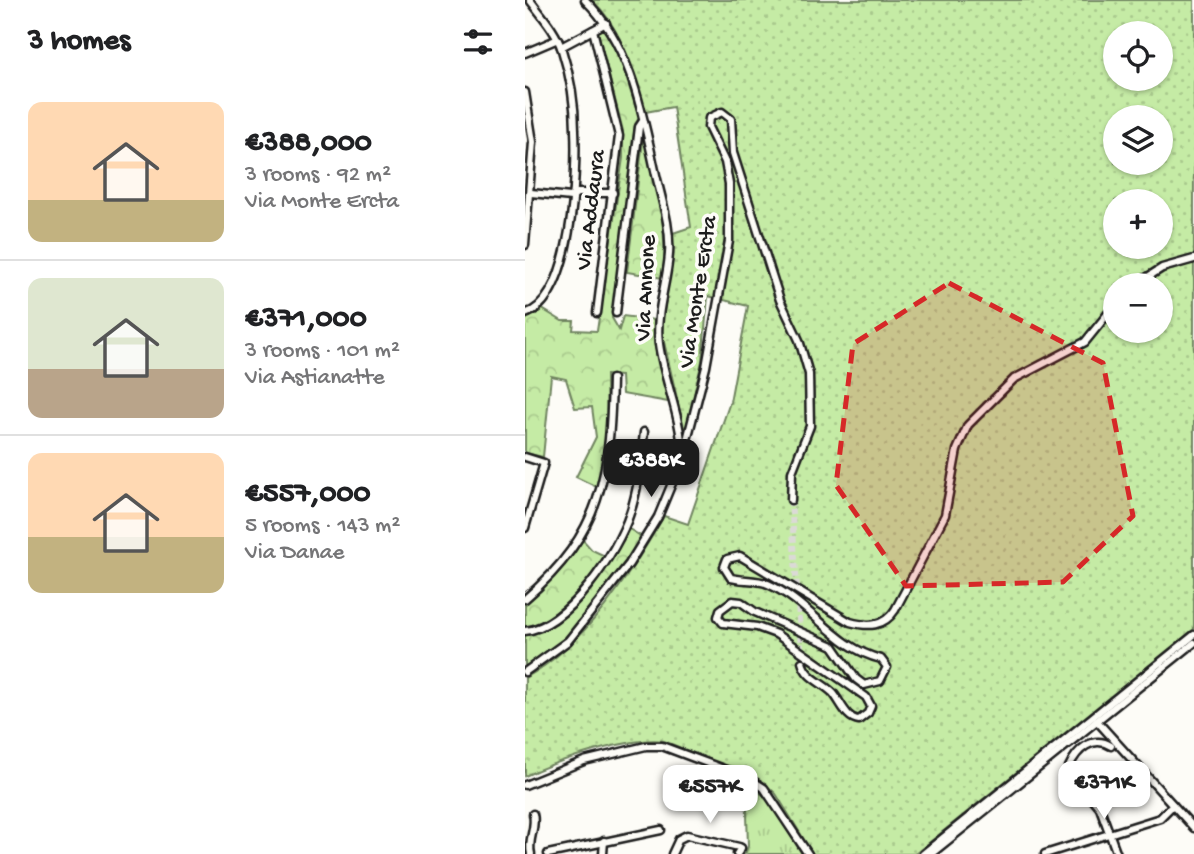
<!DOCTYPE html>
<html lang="en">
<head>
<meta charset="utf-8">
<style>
  :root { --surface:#fff; --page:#f2f2f2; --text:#202124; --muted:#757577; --line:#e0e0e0; --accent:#1c1c1c }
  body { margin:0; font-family:"Gochi Hand",sans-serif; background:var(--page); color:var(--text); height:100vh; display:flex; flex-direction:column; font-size:26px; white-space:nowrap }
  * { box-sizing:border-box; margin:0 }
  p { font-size:23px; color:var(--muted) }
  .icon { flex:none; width:38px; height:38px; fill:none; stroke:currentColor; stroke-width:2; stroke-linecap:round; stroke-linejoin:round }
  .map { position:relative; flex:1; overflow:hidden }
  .side { display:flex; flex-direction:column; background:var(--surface); width:525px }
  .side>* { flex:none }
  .buttons { position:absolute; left:578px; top:21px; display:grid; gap:14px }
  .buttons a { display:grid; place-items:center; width:70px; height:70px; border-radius:50%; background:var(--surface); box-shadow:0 2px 5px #0004; font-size:35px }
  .price { position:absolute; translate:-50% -60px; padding:0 16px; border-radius:14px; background:#fff; color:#222; font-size:23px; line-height:46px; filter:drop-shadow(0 2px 4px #0008) }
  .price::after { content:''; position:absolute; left:50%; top:42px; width:21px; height:16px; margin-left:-10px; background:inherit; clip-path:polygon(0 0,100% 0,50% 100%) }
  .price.current { background:var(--accent); color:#fff }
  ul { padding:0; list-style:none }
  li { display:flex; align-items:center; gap:21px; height:175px; padding:0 28px }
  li+li { border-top:2px solid var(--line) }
  li span { display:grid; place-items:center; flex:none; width:196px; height:140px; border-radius:14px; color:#555 }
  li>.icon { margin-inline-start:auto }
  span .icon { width:84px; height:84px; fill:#fffc; stroke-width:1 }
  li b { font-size:30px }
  h2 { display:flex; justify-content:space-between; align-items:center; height:84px; padding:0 28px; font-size:30px }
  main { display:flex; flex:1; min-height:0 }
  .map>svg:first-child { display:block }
  .grass { fill:url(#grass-tufts); stroke:#708460; stroke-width:2 }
  .forest { fill:url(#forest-crowns); stroke:#708460; stroke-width:2 }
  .park { fill:url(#park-dots); stroke:#708460; stroke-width:2; fill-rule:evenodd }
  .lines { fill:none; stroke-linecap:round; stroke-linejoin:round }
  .minor-tunnel { stroke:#dbdad6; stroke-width:6; stroke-dasharray:6 3; stroke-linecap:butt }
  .minor-casing { stroke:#1c1c1c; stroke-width:11 }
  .minor { stroke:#fdfcf7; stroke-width:6 }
  .marked { fill:#d62828; fill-opacity:0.2; stroke:#d62828; stroke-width:5; stroke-dasharray:14 9; stroke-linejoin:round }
  .labels { text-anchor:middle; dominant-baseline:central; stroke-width:7; stroke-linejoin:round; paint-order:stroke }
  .street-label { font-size:23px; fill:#1c1c1c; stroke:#fdfcf7 }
</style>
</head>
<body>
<main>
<section class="side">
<h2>3 homes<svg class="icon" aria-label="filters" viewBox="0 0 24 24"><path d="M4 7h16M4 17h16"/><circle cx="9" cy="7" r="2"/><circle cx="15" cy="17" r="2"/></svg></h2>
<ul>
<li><span style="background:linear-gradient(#ffd9b3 70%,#c2b280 0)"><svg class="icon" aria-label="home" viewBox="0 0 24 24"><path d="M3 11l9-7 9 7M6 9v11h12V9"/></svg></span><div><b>€388,000</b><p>3 rooms · 92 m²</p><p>Via Monte Ercta</p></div></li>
<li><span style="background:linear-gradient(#dfe7d0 65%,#b9a48a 0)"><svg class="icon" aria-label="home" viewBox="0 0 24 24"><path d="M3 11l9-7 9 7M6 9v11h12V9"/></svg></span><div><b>€371,000</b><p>3 rooms · 101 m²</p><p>Via Astianatte</p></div></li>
<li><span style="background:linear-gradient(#ffd9b3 60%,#c2b280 0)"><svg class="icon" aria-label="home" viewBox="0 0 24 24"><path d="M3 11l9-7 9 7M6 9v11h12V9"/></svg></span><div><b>€557,000</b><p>5 rooms · 143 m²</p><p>Via Danae</p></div></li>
</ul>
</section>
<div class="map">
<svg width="669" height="854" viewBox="0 0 669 854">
  <defs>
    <pattern id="grass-tufts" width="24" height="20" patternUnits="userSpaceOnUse" patternTransform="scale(1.75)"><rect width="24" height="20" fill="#c5eba5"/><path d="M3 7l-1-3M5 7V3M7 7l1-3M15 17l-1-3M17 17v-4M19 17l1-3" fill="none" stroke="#a9c98d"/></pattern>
    <pattern id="forest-crowns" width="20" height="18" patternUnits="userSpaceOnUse" patternTransform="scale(1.75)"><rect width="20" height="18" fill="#c5eba5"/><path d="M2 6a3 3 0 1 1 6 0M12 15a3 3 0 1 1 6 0" fill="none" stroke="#a9c98d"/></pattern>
    <pattern id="park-dots" width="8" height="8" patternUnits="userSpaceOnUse" patternTransform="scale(1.75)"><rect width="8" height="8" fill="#c5eba5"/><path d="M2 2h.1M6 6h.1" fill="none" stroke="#a9c98d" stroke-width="1.8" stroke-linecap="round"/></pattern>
  </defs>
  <rect width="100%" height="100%" fill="#fdfcf7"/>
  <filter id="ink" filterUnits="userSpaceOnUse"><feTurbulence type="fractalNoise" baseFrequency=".0143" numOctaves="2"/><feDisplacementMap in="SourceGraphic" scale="14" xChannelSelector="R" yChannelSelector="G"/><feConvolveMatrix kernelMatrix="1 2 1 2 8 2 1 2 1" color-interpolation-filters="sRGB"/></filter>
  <g filter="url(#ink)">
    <polygon class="grass" points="221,783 242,798 277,854 220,854 223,846"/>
    <g class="forest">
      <polygon points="80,28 97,64 114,118 110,124 87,318 94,330 98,316 129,320 129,343 143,402 97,394 96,376 81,375 82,444 72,487 51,477 71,437 67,407 50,408 41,379 26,376 18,457 0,453 0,320 17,309 37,321 49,321 48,330 72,331 98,158 98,131 73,32"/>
      <path d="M119 132C130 181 144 228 138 278L102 272Z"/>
      <path d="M104 529 119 538 111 551 38 642 0 668V634C44 629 84 565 104 529Z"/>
      <path d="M58 540 67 550 80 556C59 587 37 619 0 629V604L44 560Z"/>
    </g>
    <path class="park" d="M67 0H669V629L390 854H288L251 794 237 781 139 741C106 736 31 761 0 776V678C62 643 104 576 139 516L163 524 205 402 223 306 183 296 177 361 160 433 136 329 148 256V233L166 227 148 107 120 112C108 73 98 29 67 0ZM590 33H635V79H590ZM590 117H635V163H590ZM590 201H635V247H590ZM590 285H635V331H590Z"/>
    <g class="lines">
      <polyline class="minor-tunnel" points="266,500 277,662"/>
      <g class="minor-casing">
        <g id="minor">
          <path d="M60 0C106 44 118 116 131 175 137 201 146 227 144 254 142 284 130 313 134 344 139 381 156 416 157 453"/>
          <polyline points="68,30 94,136 72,313"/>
          <polyline points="36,47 81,23"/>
          <polyline points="0,53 33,39"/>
          <polyline points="0,92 8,142 0,245"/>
          <polyline points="6,193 46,197 52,193 88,193"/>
          <polyline points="610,285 637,268 669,259"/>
          <polyline points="91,313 114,127 118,121"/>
          <path d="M0 314C48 300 52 171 50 130 50 104 45 75 37 50 31 31 16 15 5 0"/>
          <polyline points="0,457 19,463 0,528"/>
          <path d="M0 599C77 533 85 475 87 379"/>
          <path d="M0 631C43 627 93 551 105 513 114 487 116 459 119 432"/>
          <path d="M277 662C281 678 297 682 308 693 316 702 321 719 334 720L343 713 346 706 341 697 251 634 232 627 198 623 193 617 195 610 207 601 216 602 230 612 308 646 331 679 339 685 355 681 362 667 356 659C310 648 286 603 243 584 231 579 218 581 206 578L199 567 202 559 215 556 325 622C343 627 359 627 370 610L420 515 432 450 443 425 489 379 560 342 590 305"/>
          <polyline points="0,672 43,641 104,564 133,517 157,459 181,367 204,241 204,184 200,162 183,127 184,118 197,112 206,119 208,153 255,300 274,340 284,374 285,426 267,472 266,500"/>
          <polyline points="572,721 669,828"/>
          <path d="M586 746C568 735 552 749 544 767L547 775 575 808 592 854"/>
          <polyline points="0,785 59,761 121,746 137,746 225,779 239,788 283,854"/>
          <path d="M6 854C2 839 12 828 8 814"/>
          <polyline points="23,854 136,830"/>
          <polyline points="78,854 79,841"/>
          <polyline points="147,854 154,839 162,835 214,847 216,848 212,854"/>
          <polyline points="398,854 669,635"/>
          <polyline points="406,854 669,643"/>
          <polyline points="520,854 635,818 648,805"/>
        </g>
      </g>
      <use href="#minor" class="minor"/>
    </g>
  </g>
  <path class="marked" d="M424 283 578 363 608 516 538 582 381 586 311 485 328 344Z"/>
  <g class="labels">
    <g class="street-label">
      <text transform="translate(67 210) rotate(-83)">Via Addaura</text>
      <text transform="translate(122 288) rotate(-87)">Via Annone</text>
      <text transform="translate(174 292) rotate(-81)">Via Monte Ercta</text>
    </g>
  </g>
</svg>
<div class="buttons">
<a><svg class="icon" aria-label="locate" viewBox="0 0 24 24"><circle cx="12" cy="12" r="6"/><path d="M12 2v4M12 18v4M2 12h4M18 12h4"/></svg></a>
<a><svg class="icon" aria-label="layers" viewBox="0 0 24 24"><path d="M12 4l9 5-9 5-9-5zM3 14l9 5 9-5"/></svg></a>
<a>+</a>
<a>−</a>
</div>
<b class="price current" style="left:126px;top:499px">€388K</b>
<b class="price" style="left:579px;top:821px">€371K</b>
<b class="price" style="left:185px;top:825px">€557K</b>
</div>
</main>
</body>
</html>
